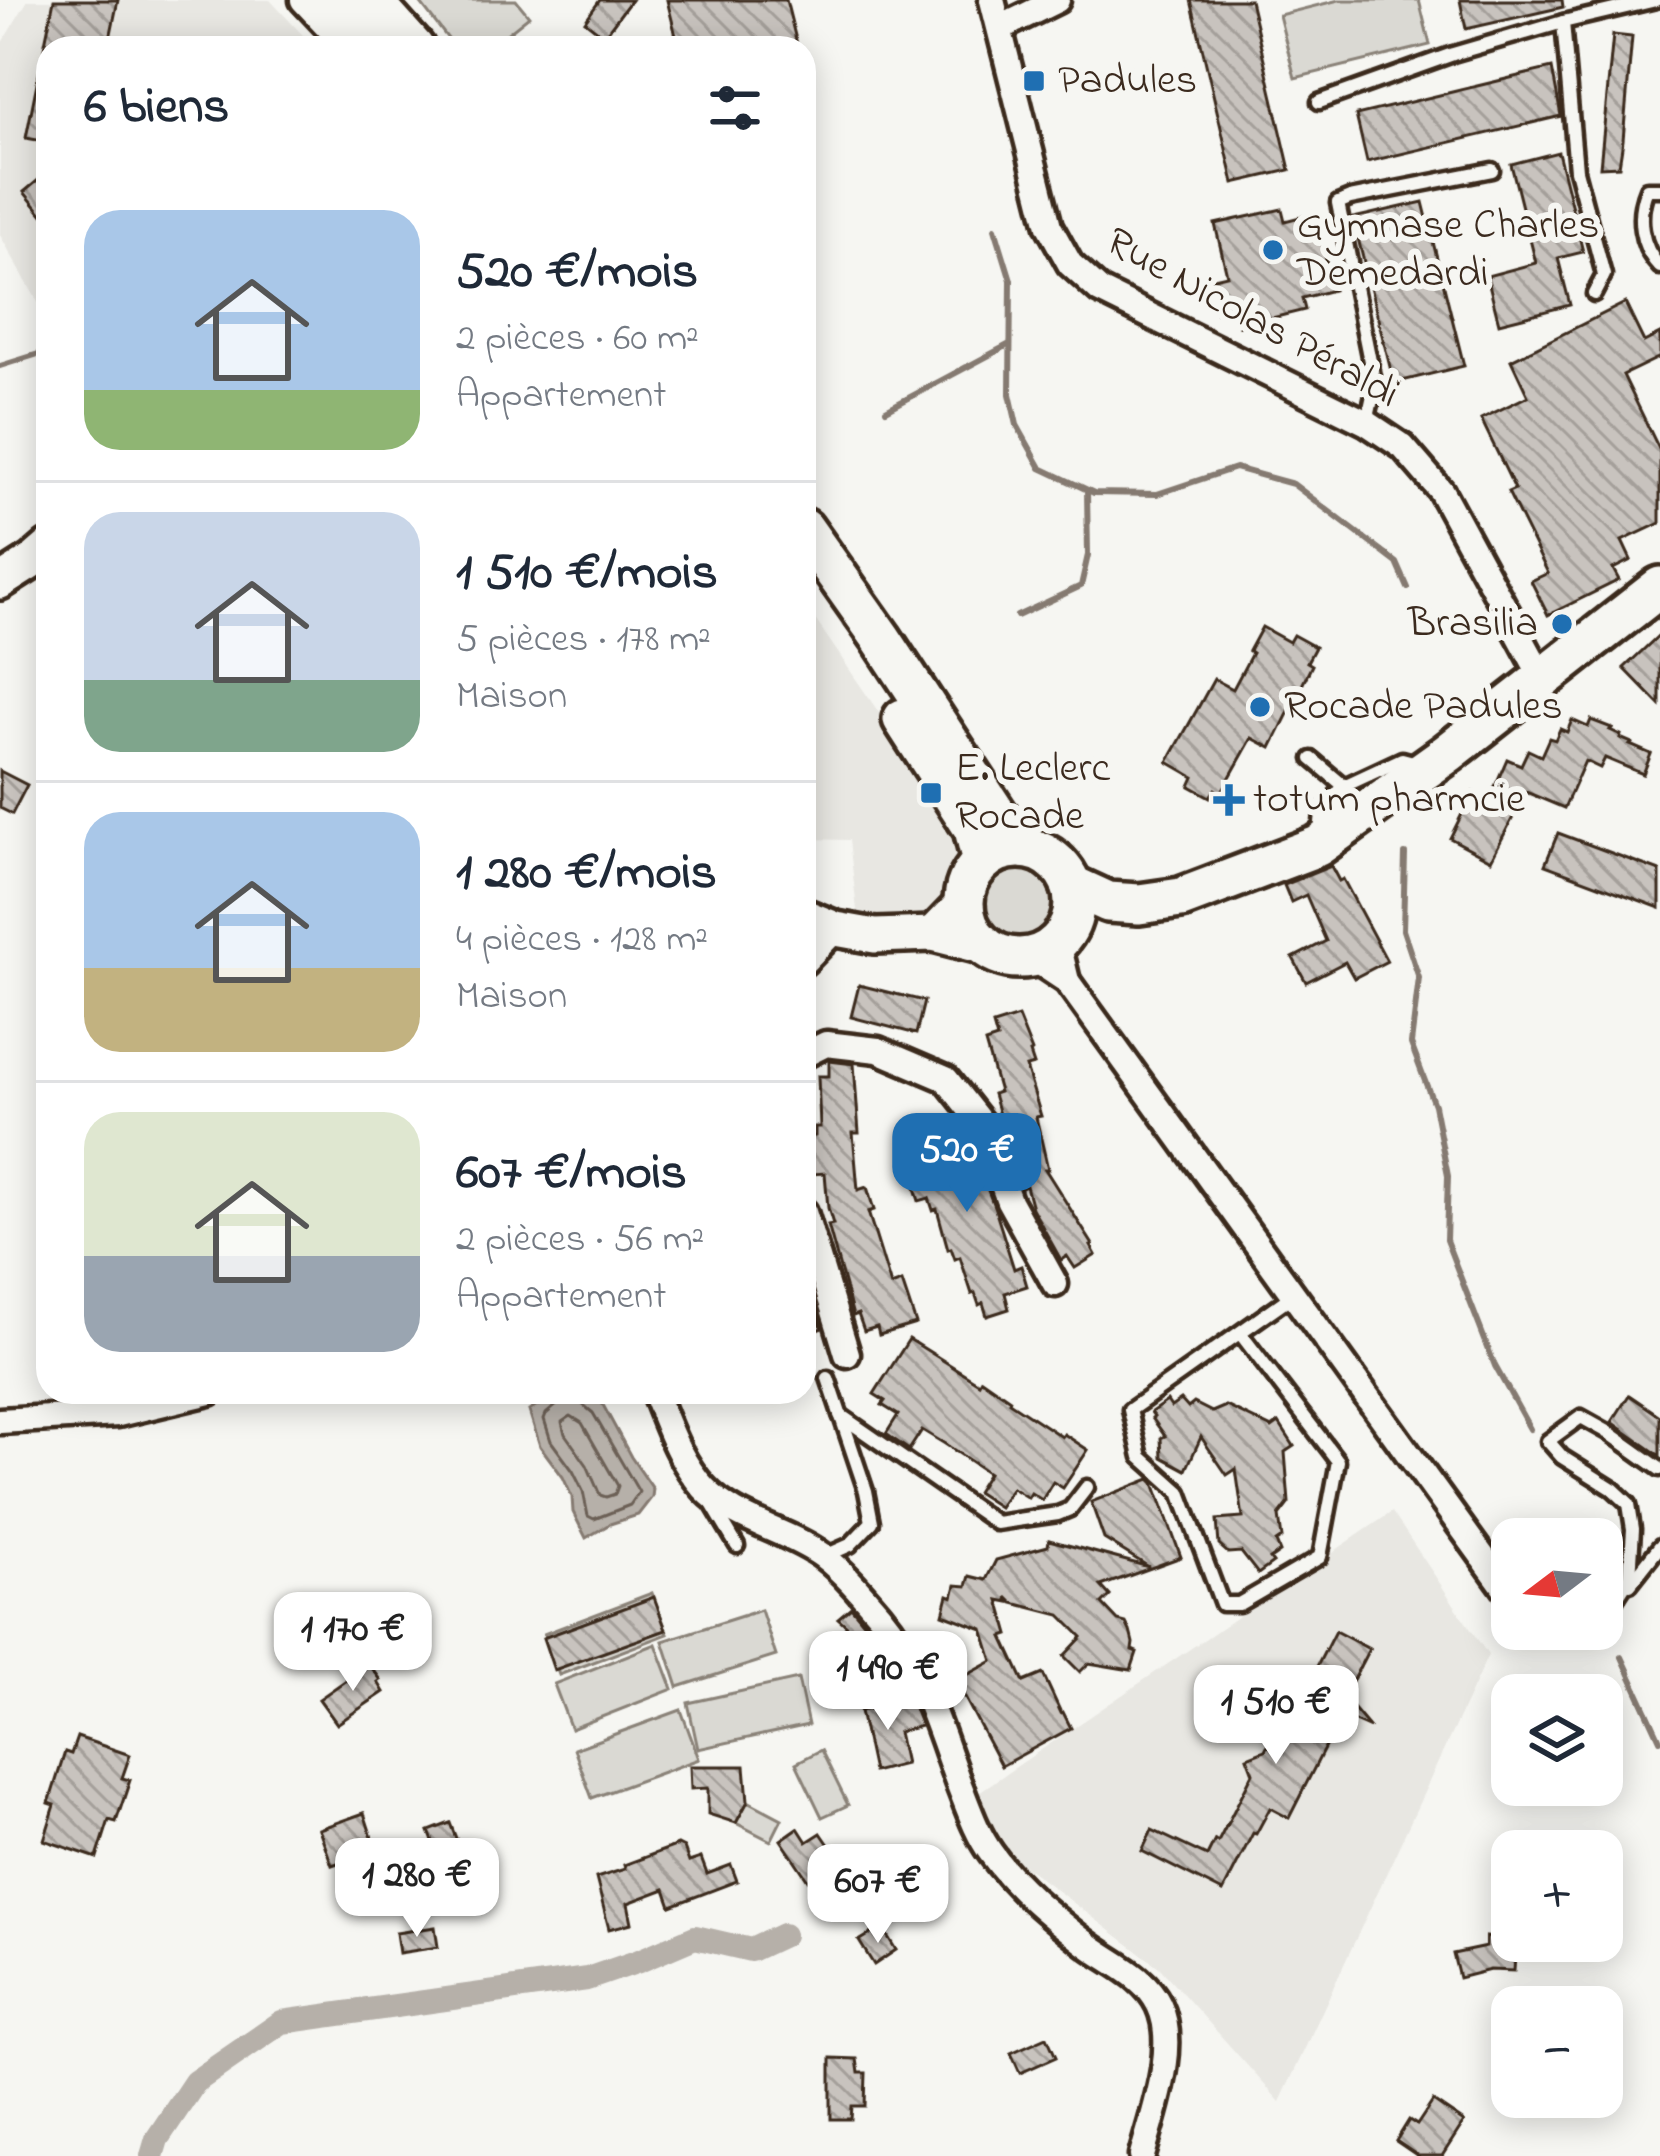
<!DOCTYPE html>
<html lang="fr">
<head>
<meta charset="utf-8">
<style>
  :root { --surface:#fff; --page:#f2f2f3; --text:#1f2937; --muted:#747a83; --line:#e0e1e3; --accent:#1f6fb2 }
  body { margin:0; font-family:"Indie Flower",sans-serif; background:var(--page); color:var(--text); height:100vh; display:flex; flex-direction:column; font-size:45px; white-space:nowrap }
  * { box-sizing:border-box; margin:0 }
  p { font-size:39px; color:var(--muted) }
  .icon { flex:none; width:66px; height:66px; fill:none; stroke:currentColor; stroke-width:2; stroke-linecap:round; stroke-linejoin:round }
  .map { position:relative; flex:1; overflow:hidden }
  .side { position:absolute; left:36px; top:36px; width:780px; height:1368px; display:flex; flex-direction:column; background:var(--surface); border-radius:36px; box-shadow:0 6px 30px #0003 }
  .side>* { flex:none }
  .needle { width:78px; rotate:254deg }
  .fabs { position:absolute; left:1491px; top:1518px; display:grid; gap:24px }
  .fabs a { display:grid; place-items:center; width:132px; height:132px; border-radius:24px; background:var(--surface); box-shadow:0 6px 30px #0003; font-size:60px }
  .price { position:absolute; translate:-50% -102px; padding:0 27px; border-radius:24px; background:#fff; color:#222; font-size:39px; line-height:78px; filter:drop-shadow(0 3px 6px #0008) }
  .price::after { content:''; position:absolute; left:50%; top:72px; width:36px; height:27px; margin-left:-18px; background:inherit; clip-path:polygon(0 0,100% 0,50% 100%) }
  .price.current { background:var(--accent); color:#fff }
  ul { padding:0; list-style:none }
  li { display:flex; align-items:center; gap:36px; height:300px; padding:0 48px }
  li+li { border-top:3px solid var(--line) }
  li span { display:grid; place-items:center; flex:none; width:336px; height:240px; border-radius:36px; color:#555 }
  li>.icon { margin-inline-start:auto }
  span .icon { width:144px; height:144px; fill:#fffc; stroke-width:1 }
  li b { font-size:51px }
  h2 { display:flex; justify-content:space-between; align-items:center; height:144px; padding:0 48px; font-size:51px }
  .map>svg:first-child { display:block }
  .built { fill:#e8e7e2 }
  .green { fill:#dad9d3; stroke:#8a8278; stroke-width:3 }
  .water { fill:#b6b0a9; stroke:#857a71; stroke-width:3 }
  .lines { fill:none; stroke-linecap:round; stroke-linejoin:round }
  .shore { stroke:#6c6056; stroke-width:3 }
  .stream { stroke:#857a71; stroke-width:6 }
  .canal { stroke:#b6b0a9; stroke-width:24 }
  .building { fill:url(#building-back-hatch); stroke:#3b2a1e; stroke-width:3 }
  .service-casing { stroke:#3b2a1e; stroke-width:21 }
  .minor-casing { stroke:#3b2a1e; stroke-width:33 }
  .tertiary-casing { stroke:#3b2a1e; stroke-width:42 }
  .primary-casing { stroke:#3b2a1e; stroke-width:48 }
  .service { stroke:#f6f6f2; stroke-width:12 }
  .minor { stroke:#f6f6f2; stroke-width:24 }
  .tertiary { stroke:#f6f6f2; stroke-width:33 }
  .primary { stroke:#f6f6f2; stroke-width:39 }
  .poi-dot { fill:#1f6fb2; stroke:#f6f6f2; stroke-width:4.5 }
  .labels { text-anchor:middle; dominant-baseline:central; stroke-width:12; stroke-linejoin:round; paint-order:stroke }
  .poi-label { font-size:42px; fill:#3b2a1e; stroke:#f6f6f2; text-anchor:start }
  .street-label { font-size:42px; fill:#3b2a1e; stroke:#f6f6f2 }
</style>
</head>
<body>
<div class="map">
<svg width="1660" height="2156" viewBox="0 0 1660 2156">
  <defs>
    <pattern id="building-back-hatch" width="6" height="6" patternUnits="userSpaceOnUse" patternTransform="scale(3)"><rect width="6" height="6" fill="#c8c3be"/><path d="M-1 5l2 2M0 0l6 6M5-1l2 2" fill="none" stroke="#a49f9a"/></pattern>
  </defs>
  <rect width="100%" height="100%" fill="#f6f6f2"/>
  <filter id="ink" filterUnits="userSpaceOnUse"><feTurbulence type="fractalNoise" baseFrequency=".00833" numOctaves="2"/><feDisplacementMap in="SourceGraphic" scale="24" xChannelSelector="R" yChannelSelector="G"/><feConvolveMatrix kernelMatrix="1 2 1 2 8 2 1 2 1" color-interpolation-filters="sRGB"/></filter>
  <g filter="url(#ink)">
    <g class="built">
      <polygon points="28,0 270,0 315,48 48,48 48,320 0,235 0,46"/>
      <polygon points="804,603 957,827 966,855 954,893 912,924 858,919 849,840 804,839"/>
      <polygon points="1392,1512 1488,1655 1280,2102 1159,1967 1003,1850 976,1794"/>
    </g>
    <g class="green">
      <polygon points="418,0 516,0 529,16 489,48 455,48"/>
      <polygon points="1339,0 1419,0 1430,45 1295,78 1279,15"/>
      <circle cx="1019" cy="904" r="41"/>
      <polygon points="652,1593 668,1634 559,1675 544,1634"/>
      <polygon points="761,1610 776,1656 678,1687 663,1641"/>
      <polygon points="656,1644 673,1689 571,1729 554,1684"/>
      <polygon points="798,1679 808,1725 698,1749 688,1703"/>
      <polygon points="681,1710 699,1759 592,1798 574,1749"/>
      <polygon points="821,1750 848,1805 822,1817 796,1763"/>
      <polygon points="748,1801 782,1819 771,1841 736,1823"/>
    </g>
    <polygon class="water" points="560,1392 582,1392 602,1403 631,1457 653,1489 652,1497 638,1515 610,1524 586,1538 573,1512 572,1497 563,1477 540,1446 529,1411"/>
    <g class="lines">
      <g class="shore">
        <polyline points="561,1392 559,1403 546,1414 544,1419 551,1441 573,1471 583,1491 588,1516 594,1519 630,1505 639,1492 593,1413 581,1403 579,1392"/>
        <polygon points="571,1416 582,1423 618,1486 615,1494 606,1497 600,1495 587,1465 565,1434 562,1422"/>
      </g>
      <g class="stream">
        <polyline points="995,228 1011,280 1010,394 1017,425 1041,468 1094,493 1157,494 1235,468 1293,484 1397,563 1408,588"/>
        <polyline points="0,366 48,351"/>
        <polyline points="886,410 1010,344"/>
        <polyline points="1017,616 1081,586 1088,555 1087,490"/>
        <polyline points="1405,854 1403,930 1419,978 1411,1044 1434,1105 1448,1176 1446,1240 1495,1366 1530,1429"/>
        <polyline points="1622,1657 1660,1740"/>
      </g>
      <polyline class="canal" points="152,2156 157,2139 195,2082 282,2022 587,1979 639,1961 695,1937 751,1950 783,1935"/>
    </g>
    <g class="building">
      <polygon points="54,0 118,0 108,48 44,48"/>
      <polygon points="600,0 631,0 604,36 585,21"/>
      <polygon points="667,0 786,0 797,44 782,48 679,48"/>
      <polygon points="1191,0 1250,0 1290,170 1234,183"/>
      <polygon points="1460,0 1562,0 1563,7 1466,29"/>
      <polygon points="1613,35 1632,37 1623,140 1619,166 1600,167"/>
      <polygon points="1552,68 1561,116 1367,162 1356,115"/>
      <polygon points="39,73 48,74 48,142 26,138"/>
      <polygon points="1558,152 1583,252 1558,258 1570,305 1499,323 1487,276 1536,263 1511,164"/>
      <polygon points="48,172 48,221 24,192"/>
      <polygon points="1423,202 1464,366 1394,383 1353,218"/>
      <polygon points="1282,209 1285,221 1315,213 1333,290 1302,298 1305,310 1239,326 1235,309 1217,313 1210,279 1227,275 1215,224"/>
      <polygon points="1625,303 1644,342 1660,334 1660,357 1623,375 1660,451 1660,523 1622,541 1631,560 1613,569 1619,580 1548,615 1531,581 1548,573 1508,492 1515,489 1481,419 1528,396 1511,360"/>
      <polygon points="1262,627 1289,642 1293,635 1315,647 1307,662 1312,665 1271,748 1252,738 1221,793 1215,789 1210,797 1190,786 1194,777 1168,762 1214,679 1233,689 1252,653 1249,651"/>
      <polygon points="1660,634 1660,705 1624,668"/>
      <polygon points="1572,720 1588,727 1591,720 1612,728 1610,730 1621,735 1620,738 1632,743 1630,745 1651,754 1643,774 1605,758 1600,768 1585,761 1564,808 1526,792 1491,860 1450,838 1473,792 1489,800 1507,759 1521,765 1528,750 1541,756 1549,738 1555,740 1560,729 1567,732"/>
      <polygon points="0,771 27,785 12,814 0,808"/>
      <polygon points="1558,833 1660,871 1660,908 1545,865"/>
      <polygon points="1331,866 1339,881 1343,879 1387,961 1354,978 1345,962 1306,982 1293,958 1326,941 1306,895 1291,902 1284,885"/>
      <polygon points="859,985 924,1001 916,1034 851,1017"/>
      <polygon points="1018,1017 1032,1052 1030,1053 1034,1065 1026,1067 1041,1116 1036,1117 1048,1169 1045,1169 1093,1245 1091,1246 1096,1255 1075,1268 1067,1256 1061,1260 1032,1208 1026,1186 1022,1188 997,1119 1000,1118 993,1094 999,1092 985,1043 997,1039 993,1025"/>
      <polygon points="829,1061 854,1064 859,1133 853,1133 858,1190 867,1187 874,1210 868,1212 891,1286 902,1282 916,1324 879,1335 877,1327 864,1331 858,1314 853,1316 828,1225 833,1224 828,1208 825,1173 812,1174 809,1137 815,1136 815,1127 820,1127 818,1076 829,1076"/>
      <polygon points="961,1124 965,1130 995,1209 1014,1269 1021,1266 1027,1286 1005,1293 1009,1309 987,1316 983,1303 979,1305 975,1293 972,1294 960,1257 955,1259 951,1248 948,1249 937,1209 933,1210 929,1198 919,1201 912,1178 922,1175 910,1141"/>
      <polygon points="804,1269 822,1328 812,1332 804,1310"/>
      <polygon points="909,1339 979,1383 981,1379 1010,1399 1009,1402 1062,1437 1064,1434 1088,1450 1063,1488 1053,1482 1042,1500 1031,1493 1028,1498 1012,1488 999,1507 976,1492 988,1473 945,1444 922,1430 909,1450 886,1434 898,1415 882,1405 885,1401 874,1394"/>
      <polygon points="1629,1395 1660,1416 1660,1456 1612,1422"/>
      <polygon points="1181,1400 1188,1408 1194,1403 1212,1412 1226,1406 1272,1428 1279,1423 1294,1446 1285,1452 1289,1503 1279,1516 1282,1538 1276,1542 1280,1552 1270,1559 1273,1563 1258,1574 1241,1552 1228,1553 1219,1545 1217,1520 1243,1518 1236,1469 1227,1475 1201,1437 1186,1470 1162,1457 1161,1438 1165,1436 1152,1418 1154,1416 1151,1412 1167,1401 1171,1407"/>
      <polygon points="1150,1479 1154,1483 1181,1557 1101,1586 1110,1596 1102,1604 1118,1621 1126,1623 1130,1631 1133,1643 1132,1650 1137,1652 1131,1670 1089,1663 1080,1672 1064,1656 1082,1637 1060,1615 1013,1603 1007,1597 1009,1602 999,1600 1009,1635 1003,1637 1024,1682 1043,1674 1061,1713 1063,1712 1071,1728 1001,1766 956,1681 993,1661 983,1629 943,1614 948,1595 953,1597 956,1585 967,1586 970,1576 986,1580 996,1560 1048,1546 1049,1540 1149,1567 1104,1539 1091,1502"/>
      <polygon points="654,1597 666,1630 554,1670 543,1638"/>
      <polygon points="851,1607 881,1643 898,1674 857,1697 850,1665 860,1656 847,1642 850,1640 841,1631 847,1626 838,1618"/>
      <polygon points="1335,1631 1369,1649 1344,1697 1370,1728 1341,1715 1289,1818 1270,1808 1256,1834 1253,1833 1223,1892 1142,1851 1152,1830 1207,1856 1215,1840 1218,1842 1253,1773 1247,1757 1265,1750 1267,1746 1271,1747 1300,1690 1304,1692"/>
      <polygon points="369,1664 381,1680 378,1682 384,1692 337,1724 319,1699"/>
      <polygon points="910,1699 921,1726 898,1732 905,1764 873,1772 860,1711"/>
      <polygon points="77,1737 130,1755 122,1778 130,1780 116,1822 109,1820 97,1858 44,1840 55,1805 49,1803 65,1752 71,1754"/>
      <polygon points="690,1766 745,1766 748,1801 736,1823 708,1814 708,1788 691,1789"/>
      <polygon points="364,1813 376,1850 332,1865 319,1829"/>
      <polygon points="450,1823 457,1841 436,1849 429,1831"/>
      <polygon points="798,1828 807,1842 821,1833 834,1852 824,1859 828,1866 808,1880 781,1840"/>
      <polygon points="678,1845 684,1848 689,1862 701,1858 707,1874 731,1865 737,1881 671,1906 665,1889 628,1903 632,1923 609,1929 596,1878 625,1869 624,1865"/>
      <polygon points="435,1927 438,1947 399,1953 396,1933"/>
      <polygon points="882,1927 896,1950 874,1965 859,1941"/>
      <polygon points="1486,1937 1516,1941 1514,1971 1490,1970 1459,1978 1453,1954 1486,1947"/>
      <polygon points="1047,2037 1056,2057 1020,2073 1011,2053"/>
      <polygon points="831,2058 857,2059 859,2073 866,2073 865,2106 852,2106 851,2119 831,2119"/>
      <polygon points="1433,2101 1464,2122 1442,2156 1418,2156 1396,2141 1409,2120 1417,2125"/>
    </g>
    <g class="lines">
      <g class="service-casing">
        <g id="service">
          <polyline points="1319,102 1453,54 1563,22"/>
          <path d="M1660 189H1647C1636 215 1640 247 1660 267"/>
          <polyline points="1594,294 1604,275 1576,170 1563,22 1656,0"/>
          <polyline points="1367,422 1375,386 1338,203 1350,198 1492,170"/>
          <polyline points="1312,759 1344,786"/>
          <polyline points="1320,834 1322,812 1344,786 1402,759 1417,763"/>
          <polyline points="1240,1333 1338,1461 1320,1557 1239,1604 1222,1604 1180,1492 1141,1457 1130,1410 1293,1295"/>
          <polyline points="840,1415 996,1523 1058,1514 1070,1509 1087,1487"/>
          <polyline points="712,1504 737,1546"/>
          <polyline points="825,1556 850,1545 872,1522 866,1491 828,1378"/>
          <polyline points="1630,1584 1660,1546"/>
          <polyline points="1607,1613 1630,1577 1633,1529 1629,1504 1613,1489 1562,1457 1548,1441 1581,1417 1608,1432 1660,1469"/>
        </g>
      </g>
      <g class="minor-casing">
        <g id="minor">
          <polyline points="303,0 348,48"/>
          <polyline points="992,0 1049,226 1070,264 1100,291 1367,423 1403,447 1441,491 1542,677"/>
          <polyline points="1000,28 1057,0"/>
          <polyline points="1058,943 1067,981"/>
          <polyline points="1031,957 1067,981 1072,988 1506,1589"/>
          <polyline points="804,962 836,929"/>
          <polyline points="804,1055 826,1044 878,1050 946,1079 980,1122 1009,1201 1055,1284"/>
          <polyline points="804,1212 847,1354"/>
          <path d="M654 1392C668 1426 679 1461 704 1488 735 1522 786 1529 823 1556 843 1571 863 1595 880 1615 921 1664 938 1728 960 1787 969 1810 977 1834 991 1853 1015 1887 1051 1916 1083 1941 1109 1962 1144 1974 1159 2005 1179 2046 1153 2114 1142 2156"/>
          <polyline points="0,1421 118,1414 210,1392"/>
        </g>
      </g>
      <g class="tertiary-casing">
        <g id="tertiary">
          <polyline points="0,582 33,561 48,548"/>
          <polyline points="804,916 836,929 875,936 933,934 984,947"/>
          <polyline points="933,934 964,902"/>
        </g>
      </g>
      <g class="primary-casing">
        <g id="primary">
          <polyline points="335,0 379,48"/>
          <polyline points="371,0 414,48"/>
          <polyline points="804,529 881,638 997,815 1024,848"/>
          <polyline points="903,719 974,829 982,862"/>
          <circle cx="1019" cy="903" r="55"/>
          <polyline points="1071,885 1108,902 1139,904 1181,898 1318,846 1448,753 1660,587"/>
        </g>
      </g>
      <use href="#service" class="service"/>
      <use href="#minor" class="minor"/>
      <use href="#tertiary" class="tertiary"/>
      <use href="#primary" class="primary"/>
    </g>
  </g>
  <g class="poi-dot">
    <rect x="1022" y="69" width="24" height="24" rx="6"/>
    <circle cx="1273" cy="250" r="12"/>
    <circle cx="1562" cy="624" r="12"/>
    <circle cx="1260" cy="707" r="12"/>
    <rect x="919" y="781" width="24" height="24" rx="6"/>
    <path d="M1223 782h12v12h12v12h-12v12h-12v-12h-12v-12h12z"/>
  </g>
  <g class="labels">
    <g class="poi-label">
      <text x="1058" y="81">Padules</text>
      <text x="1297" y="226">Gymnase Charles<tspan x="1297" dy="48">Demedardi</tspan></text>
      <text x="1538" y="624" text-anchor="end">Brasilia</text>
      <text x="1284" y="707">Rocade Padules</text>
      <text x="955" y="769">E. Leclerc<tspan x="955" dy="48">Rocade</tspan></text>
      <text x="1253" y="800">totum pharmcie</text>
    </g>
    <g class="street-label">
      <text transform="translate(1252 319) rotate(29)">Rue Nicolas Péraldi</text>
    </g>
  </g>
</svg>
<div class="fabs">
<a><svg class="needle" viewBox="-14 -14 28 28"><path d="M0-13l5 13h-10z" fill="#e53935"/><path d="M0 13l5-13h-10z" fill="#747a83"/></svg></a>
<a><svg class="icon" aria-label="layers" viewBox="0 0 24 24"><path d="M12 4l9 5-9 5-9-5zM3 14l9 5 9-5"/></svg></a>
<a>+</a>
<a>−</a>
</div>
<b class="price current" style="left:967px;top:1215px">520 €</b>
<b class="price" style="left:353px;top:1694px">1 170 €</b>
<b class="price" style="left:888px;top:1733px">1 490 €</b>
<b class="price" style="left:1276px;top:1767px">1 510 €</b>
<b class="price" style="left:417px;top:1940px">1 280 €</b>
<b class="price" style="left:878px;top:1946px">607 €</b>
<section class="side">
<h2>6 biens<svg class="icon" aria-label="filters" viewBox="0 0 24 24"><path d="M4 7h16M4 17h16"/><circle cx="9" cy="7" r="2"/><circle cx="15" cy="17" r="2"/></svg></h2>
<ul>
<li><span style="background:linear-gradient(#a9c7e8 75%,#8fb573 0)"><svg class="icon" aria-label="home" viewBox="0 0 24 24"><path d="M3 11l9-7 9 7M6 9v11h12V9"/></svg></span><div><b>520 €/mois</b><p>2 pièces · 60 m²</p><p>Appartement</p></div></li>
<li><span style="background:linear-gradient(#c9d6e8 70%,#7fa58c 0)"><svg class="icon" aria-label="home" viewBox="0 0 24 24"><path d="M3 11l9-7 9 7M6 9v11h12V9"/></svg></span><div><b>1 510 €/mois</b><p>5 pièces · 178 m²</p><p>Maison</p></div></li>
<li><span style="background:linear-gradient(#a9c7e8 65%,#c2b280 0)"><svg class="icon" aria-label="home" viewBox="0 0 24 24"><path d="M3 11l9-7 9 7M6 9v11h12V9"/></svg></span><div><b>1 280 €/mois</b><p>4 pièces · 128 m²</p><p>Maison</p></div></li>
<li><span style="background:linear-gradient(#dfe7d0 60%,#9aa5b1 0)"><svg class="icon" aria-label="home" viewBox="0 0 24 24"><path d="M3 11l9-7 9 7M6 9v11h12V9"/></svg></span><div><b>607 €/mois</b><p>2 pièces · 56 m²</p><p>Appartement</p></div></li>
</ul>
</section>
</div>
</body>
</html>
